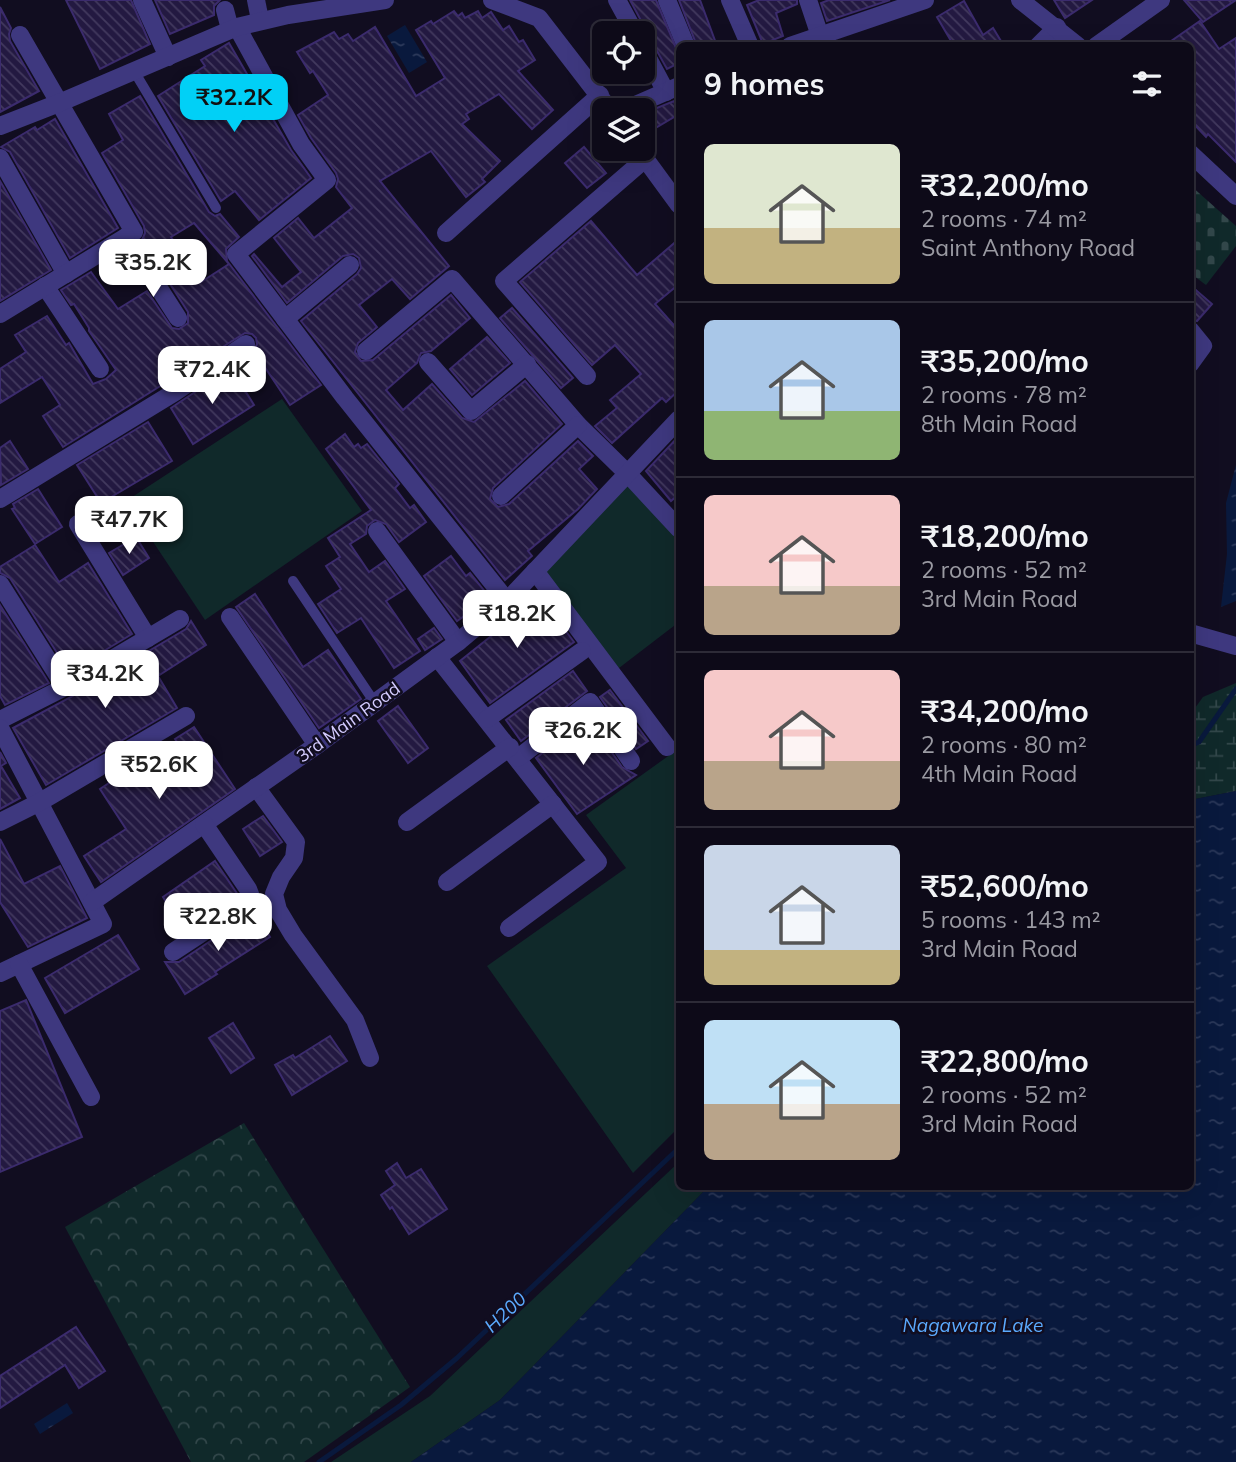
<!DOCTYPE html>
<html lang="en">
<head>
<meta charset="utf-8">
<style>
  :root { --surface:#0d0a18; --page:#161321; --text:#f1f3f6; --muted:#9a9aa2; --line:#2d2b37; --accent:#01d0f6 }
  body { margin:0; font-family:Mulish,sans-serif; background:var(--page); color:var(--text); height:100vh; display:flex; flex-direction:column; font-size:26px; white-space:nowrap }
  * { box-sizing:border-box; margin:0 }
  p { font-size:23px; color:var(--muted) }
  .icon { flex:none; width:38px; height:38px; fill:none; stroke:currentColor; stroke-width:2; stroke-linecap:round; stroke-linejoin:round }
  .map { position:relative; flex:1; overflow:hidden }
  .side { position:absolute; left:676px; top:42px; width:518px; height:1148px; display:flex; flex-direction:column; background:var(--surface); border-radius:10px; box-shadow:0 7px 28px #0002,0 0 0 2px var(--line) }
  .side>* { flex:none }
  .controls { position:absolute; left:592px; top:21px; display:grid; gap:14px }
  .controls a { display:grid; place-items:center; width:63px; height:63px; border-radius:10px; background:var(--surface); box-shadow:0 7px 28px #0002,0 0 0 2px var(--line); font-size:35px }
  .price { position:absolute; translate:-50% -60px; padding:0 16px; border-radius:14px; background:#fff; color:#222; font-size:23px; line-height:46px; filter:drop-shadow(0 2px 4px #0008) }
  .price::after { content:''; position:absolute; left:50%; top:42px; width:21px; height:16px; margin-left:-10px; background:inherit; clip-path:polygon(0 0,100% 0,50% 100%) }
  .price.selected { background:var(--accent); color:#111 }
  ul { padding:0; list-style:none }
  li { display:flex; align-items:center; gap:21px; height:175px; padding:0 28px }
  li+li { border-top:2px solid var(--line) }
  li span { display:grid; place-items:center; flex:none; width:196px; height:140px; border-radius:10px; color:#555 }
  li>.icon { margin-inline-start:auto }
  span .icon { width:84px; height:84px; fill:#fffc; stroke-width:1 }
  li b { font-size:30px }
  h2 { display:flex; justify-content:space-between; align-items:center; height:84px; padding:0 28px; font-size:30px }
  .map>svg:first-child { display:block }
  .grass { fill:#10292a }
  .forest { fill:url(#forest-crowns) }
  .wetland { fill:url(#wetland-marsh) }
  .cemetery { fill:url(#cemetery-stones) }
  .water { fill:url(#water-ripples) }
  .lines { fill:none; stroke-linecap:round; stroke-linejoin:round }
  .stream { stroke:#09193d; stroke-width:5 }
  .building { fill:url(#building-back-hatch); stroke:#3b2b6d; stroke-width:2; fill-rule:evenodd }
  .service { stroke:#3e387f; stroke-width:10 }
  .minor { stroke:#3e387f; stroke-width:18 }
  .tertiary { stroke:#3e387f; stroke-width:18 }
  .labels { text-anchor:middle; dominant-baseline:central; stroke-width:5; stroke-linejoin:round; paint-order:stroke }
  .street-label { font-size:18px; fill:#d4ccff; stroke:#110d20 }
  .water-label { font-size:19px; font-style:italic; fill:#5baafe; stroke:#110d20 }
</style>
</head>
<body>
<div class="map">
<svg width="1236" height="1462" viewBox="0 0 1236 1462">
  <defs>
    <pattern id="forest-crowns" width="20" height="18" patternUnits="userSpaceOnUse" patternTransform="scale(1.75)"><rect width="20" height="18" fill="#10292a"/><path d="M2 6a3 3 0 1 1 6 0M12 15a3 3 0 1 1 6 0" fill="none" stroke="#32474a"/></pattern>
    <pattern id="wetland-marsh" width="20" height="14" patternUnits="userSpaceOnUse" patternTransform="scale(1.75)"><rect width="20" height="14" fill="#10292a"/><path d="M1 5h8M5 5V1M11 12h8M15 12V8" fill="none" stroke="#32474a"/></pattern>
    <pattern id="cemetery-stones" width="16" height="16" patternUnits="userSpaceOnUse" patternTransform="scale(1.75)"><rect width="16" height="16" fill="#10292a"/><path d="M2 7V4a2 2 0 0 1 4 0v3zM10 15v-3a2 2 0 0 1 4 0v3z" fill="#32474a"/></pattern>
    <pattern id="water-ripples" width="26" height="14" patternUnits="userSpaceOnUse" patternTransform="scale(1.75)"><rect width="26" height="14" fill="#09193d"/><path d="M2 4q2-2 4 0t4 0M15 11q2-2 4 0t4 0" fill="none" stroke="#2c395a"/></pattern>
    <pattern id="building-back-hatch" width="6" height="6" patternUnits="userSpaceOnUse" patternTransform="scale(1.75)"><rect width="6" height="6" fill="#231941"/><path d="M-1 5l2 2M0 0l6 6M5-1l2 2" fill="none" stroke="#42395e"/></pattern>
  </defs>
  <rect width="100%" height="100%" fill="#110d20"/>
  <g class="grass">
    <polygon points="282,399 362,511 205,620 126,501"/>
    <polygon points="630,482 679,537 679,622 619,668 542,572"/>
    <polygon points="678,749 679,1127 633,1173 487,966 626,868 586,815"/>
    <polygon points="679,1162 679,1186 708,1187 500,1400 411,1462 331,1462 430,1396"/>
  </g>
  <polygon class="forest" points="244,1123 410,1387 304,1462 191,1462 65,1227"/>
  <polygon class="wetland" points="1236,683 1236,791 1190,800 1190,715 1203,697"/>
  <polygon class="cemetery" points="1190,185 1236,226 1236,246 1206,285 1190,273"/>
  <g class="water">
    <polygon points="405,25 427,62 409,73 387,36"/>
    <polygon points="1236,465 1236,601 1221,607 1227,554 1226,503"/>
    <polygon points="1236,791 1236,1462 411,1462 500,1400 708,1187 1190,1186 1190,800"/>
    <polygon points="67,1403 73,1413 40,1434 34,1424"/>
  </g>
  <g class="lines">
    <g class="stream">
      <polyline points="1190,746 1199,742 1236,689"/>
      <polyline points="319,1462 401,1405 457,1358 679,1148"/>
    </g>
  </g>
  <g class="building">
    <polygon points="66,0 131,0 150,44 100,69"/>
    <polygon points="155,0 220,0 214,6 214,15 170,34"/>
    <polygon points="630,0 656,0 679,55 679,63 667,69 652,42 646,36 645,28"/>
    <polygon points="679,0 700,0 717,46 697,46"/>
    <polygon points="759,0 797,0 797,4 776,13 783,36 763,44 747,5"/>
    <polygon points="829,0 890,0 827,21 821,3"/>
    <polygon points="1054,0 1092,0 1065,18"/>
    <polygon points="1184,0 1236,0 1203,22"/>
    <polygon points="964,1 983,35 993,28 1004,46 954,46 937,17"/>
    <polygon points="0,7 11,28 9,34 10,41 39,91 0,112"/>
    <polygon points="454,11 458,16 462,13 465,18 478,11 482,18 491,12 503,30 509,26 519,42 523,40 535,60 518,71 553,110 532,129 499,94 466,114 469,119 462,124 500,161 482,179 485,182 466,197 431,151 380,181 449,266 410,299 392,279 359,305 377,327 358,343 355,352 361,361 373,360 451,295 470,318 431,351 421,353 417,363 386,390 403,410 432,384 462,418 474,422 525,381 562,424 493,488 490,499 498,507 509,504 578,441 593,456 579,469 597,489 578,509 528,551 532,556 505,580 301,321 357,274 361,268 359,258 353,254 343,256 287,303 252,256 254,254 282,287 301,272 274,238 298,218 314,238 352,208 336,187 338,179 336,173 311,138 298,115 328,95 313,71 310,73 297,52 334,32 339,39 348,34 353,41 375,27 416,96 445,78 416,30 431,21 433,24"/>
    <polygon points="1200,21 1219,49 1236,38 1236,162 1208,134 1206,137 1190,120 1190,46 1164,46"/>
    <polygon points="229,43 291,150 311,178 259,220 235,191 221,201 158,96 205,66 201,60"/>
    <path d="M140 96 209 212 215 216 220 214 239 237 226 249 227 261 321 385 290 405 254 351 257 344 256 338 252 334 245 333 63 447 43 416 60 405 42 377 0 403V369L26 352 15 335 47 316 66 345 69 343 93 384 106 379 116 370 89 331V328L74 304 71 305 61 290 91 272 118 309 147 291 172 328 179 329 188 323V312L142 240 145 233 144 226 102 153 123 140 109 114ZM194 223 229 264 201 282 171 237Z"/>
    <polygon points="674,101 679,114 642,136 642,114"/>
    <polygon points="55,119 118,228 70,258 10,152 1,147 35,127 37,130"/>
    <polygon points="584,147 606,173 587,188 565,163"/>
    <polygon points="0,181 51,270 0,301"/>
    <polygon points="591,221 637,275 679,239 679,284 655,304 679,331 679,390 666,402 662,398 612,443 595,426 617,408 610,400 641,374 615,345 592,365 520,282"/>
    <polygon points="1190,285 1212,304 1197,321 1190,319"/>
    <polygon points="512,308 573,378 561,388 500,318"/>
    <polygon points="487,337 510,363 472,395 450,369"/>
    <polygon points="231,368 254,405 193,444 171,408"/>
    <polygon points="148,422 172,461 101,503 77,465"/>
    <polygon points="345,434 354,447 358,444 361,448 367,444 399,484 395,488 410,508 414,505 426,522 399,542 386,524 375,520 367,526 366,534 350,544 369,572 385,561 405,589 386,601 420,651 394,668 361,618 337,633 318,604 341,589 326,566 340,557 328,538 371,510 326,449"/>
    <polygon points="679,436 679,494 671,501 646,471"/>
    <polygon points="10,441 28,469 1,485 0,448"/>
    <polygon points="38,489 62,527 35,544 12,509 15,508 13,504"/>
    <polygon points="136,537 149,558 123,575 109,553"/>
    <polygon points="35,545 59,582 88,563 132,634 69,672 10,578 0,573 0,567"/>
    <polygon points="451,556 466,576 470,573 490,598 457,621 424,576"/>
    <polygon points="255,594 303,667 328,650 361,699 319,728 236,607"/>
    <polygon points="540,597 574,642 490,703 460,661"/>
    <polygon points="0,605 49,683 5,705 0,696"/>
    <polygon points="191,621 206,645 158,676 177,708 46,785 13,728 71,697 186,629"/>
    <polygon points="434,628 442,639 425,650 418,639"/>
    <polygon points="573,671 587,691 521,741 506,720"/>
    <polygon points="610,690 648,741 636,749 600,697"/>
    <polygon points="398,706 428,748 408,763 378,721"/>
    <polygon points="588,718 622,767 636,775 577,814 536,758"/>
    <polygon points="194,727 235,789 101,882 84,856 126,829 100,789 151,755 157,764 181,748 175,739"/>
    <polygon points="0,752 6,763 1,766 20,798 0,809"/>
    <polygon points="263,816 282,842 260,856 243,829"/>
    <polygon points="0,839 24,884 60,866 87,918 28,947 0,902"/>
    <polygon points="215,861 238,895 184,931 163,897"/>
    <polygon points="254,912 270,937 215,972 217,974 185,994 165,962 179,962"/>
    <polygon points="118,935 139,969 65,1013 45,978"/>
    <polygon points="26,1000 82,1137 0,1172 0,1011"/>
    <polygon points="233,1023 254,1058 231,1073 209,1038"/>
    <polygon points="330,1036 347,1061 292,1095 275,1065 293,1055 295,1058"/>
    <polygon points="397,1163 406,1178 421,1169 447,1209 409,1234 392,1207 390,1209 381,1195 395,1185 386,1171"/>
    <polygon points="76,1327 105,1371 79,1388 65,1365 0,1408 0,1376"/>
  </g>
  <g class="lines">
    <g class="service">
      <polyline points="134,71 216,208"/>
      <polyline points="293,581 375,703"/>
    </g>
    <g class="minor">
      <polyline points="142,0 168,57"/>
      <polyline points="256,0 260,20"/>
      <polyline points="617,0 635,33"/>
      <polyline points="667,0 686,46"/>
      <polyline points="730,0 750,46"/>
      <polyline points="808,0 820,36"/>
      <polyline points="225,10 230,29"/>
      <polyline points="237,27 301,144 327,180 236,254 345,398 507,601"/>
      <polyline points="20,35 134,232 126,237 178,318"/>
      <polyline points="1038,46 1057,27"/>
      <polyline points="1096,46 1161,0"/>
      <polyline points="642,47 666,92"/>
      <polyline points="638,149 679,205"/>
      <polyline points="0,158 66,274"/>
      <polyline points="446,233 600,95"/>
      <polyline points="45,286 100,369"/>
      <polyline points="0,314 126,237"/>
      <polyline points="285,319 350,265"/>
      <polyline points="1190,330 1203,346 1190,364"/>
      <polyline points="366,351 452,279 578,425 628,474 679,529"/>
      <polyline points="428,362 471,411 527,364"/>
      <polyline points="587,376 504,281 645,159"/>
      <polyline points="501,496 578,425"/>
      <polyline points="0,499 175,392 246,344"/>
      <polyline points="78,524 148,638"/>
      <polyline points="377,531 458,642"/>
      <polyline points="535,571 667,747"/>
      <polyline points="0,584 65,687"/>
      <polyline points="230,617 317,745"/>
      <polyline points="1190,633 1236,646"/>
      <polyline points="437,657 598,862 509,928"/>
      <polyline points="487,719 582,651"/>
      <polyline points="0,720 65,687 180,619"/>
      <polyline points="0,728 103,924 0,973"/>
      <polyline points="518,758 590,702 631,761"/>
      <polyline points="256,787 296,842 294,858 281,877 274,894 278,910 293,935 355,1020 370,1058"/>
      <polyline points="0,822 40,802 186,716"/>
      <polyline points="407,822 510,747"/>
      <polyline points="447,882 553,804"/>
      <polyline points="92,902 317,745 458,642 507,601 679,419"/>
      <polyline points="173,952 246,904 251,897 248,889 204,824"/>
      <polyline points="19,964 91,1097"/>
    </g>
    <g class="tertiary">
      <polyline points="492,0 539,18 610,110"/>
      <polyline points="1020,0 1078,46"/>
      <polyline points="790,46 925,0"/>
      <polyline points="624,110 679,86"/>
      <polyline points="0,126 59,103 237,27 288,15 385,0"/>
      <polyline points="1190,153 1236,196"/>
    </g>
  </g>
  <g class="labels">
    <g class="street-label">
      <text transform="translate(348 722) rotate(-36)">3rd Main Road</text>
    </g>
    <g class="water-label">
      <text transform="translate(505 1312) rotate(-43)">H200</text>
      <text x="973" y="1325">Nagawara Lake</text>
    </g>
  </g>
</svg>
<div class="controls">
<a><svg class="icon" aria-label="locate" viewBox="0 0 24 24"><circle cx="12" cy="12" r="6"/><path d="M12 2v4M12 18v4M2 12h4M18 12h4"/></svg></a>
<a><svg class="icon" aria-label="layers" viewBox="0 0 24 24"><path d="M12 4l9 5-9 5-9-5zM3 14l9 5 9-5"/></svg></a>
</div>
<b class="price selected" style="left:234px;top:134px">₹32.2K</b>
<b class="price" style="left:153px;top:299px">₹35.2K</b>
<b class="price" style="left:212px;top:406px">₹72.4K</b>
<b class="price" style="left:129px;top:556px">₹47.7K</b>
<b class="price" style="left:517px;top:650px">₹18.2K</b>
<b class="price" style="left:105px;top:710px">₹34.2K</b>
<b class="price" style="left:583px;top:767px">₹26.2K</b>
<b class="price" style="left:159px;top:801px">₹52.6K</b>
<b class="price" style="left:218px;top:953px">₹22.8K</b>
<section class="side">
<h2>9 homes<svg class="icon" aria-label="filters" viewBox="0 0 24 24"><path d="M4 7h16M4 17h16"/><circle cx="9" cy="7" r="2"/><circle cx="15" cy="17" r="2"/></svg></h2>
<ul>
<li><span style="background:linear-gradient(#dfe7d0 60%,#c2b280 0)"><svg class="icon" aria-label="home" viewBox="0 0 24 24"><path d="M3 11l9-7 9 7M6 9v11h12V9"/></svg></span><div><b>₹32,200/mo</b><p>2 rooms · 74 m²</p><p>Saint Anthony Road</p></div></li>
<li><span style="background:linear-gradient(#a9c7e8 65%,#8fb573 0)"><svg class="icon" aria-label="home" viewBox="0 0 24 24"><path d="M3 11l9-7 9 7M6 9v11h12V9"/></svg></span><div><b>₹35,200/mo</b><p>2 rooms · 78 m²</p><p>8th Main Road</p></div></li>
<li><span style="background:linear-gradient(#f6c9c9 65%,#b9a48a 0)"><svg class="icon" aria-label="home" viewBox="0 0 24 24"><path d="M3 11l9-7 9 7M6 9v11h12V9"/></svg></span><div><b>₹18,200/mo</b><p>2 rooms · 52 m²</p><p>3rd Main Road</p></div></li>
<li><span style="background:linear-gradient(#f6c9c9 65%,#b9a48a 0)"><svg class="icon" aria-label="home" viewBox="0 0 24 24"><path d="M3 11l9-7 9 7M6 9v11h12V9"/></svg></span><div><b>₹34,200/mo</b><p>2 rooms · 80 m²</p><p>4th Main Road</p></div></li>
<li><span style="background:linear-gradient(#c9d6e8 75%,#c2b280 0)"><svg class="icon" aria-label="home" viewBox="0 0 24 24"><path d="M3 11l9-7 9 7M6 9v11h12V9"/></svg></span><div><b>₹52,600/mo</b><p>5 rooms · 143 m²</p><p>3rd Main Road</p></div></li>
<li><span style="background:linear-gradient(#bfe0f5 60%,#b9a48a 0)"><svg class="icon" aria-label="home" viewBox="0 0 24 24"><path d="M3 11l9-7 9 7M6 9v11h12V9"/></svg></span><div><b>₹22,800/mo</b><p>2 rooms · 52 m²</p><p>3rd Main Road</p></div></li>
</ul>
</section>
</div>
</body>
</html>
